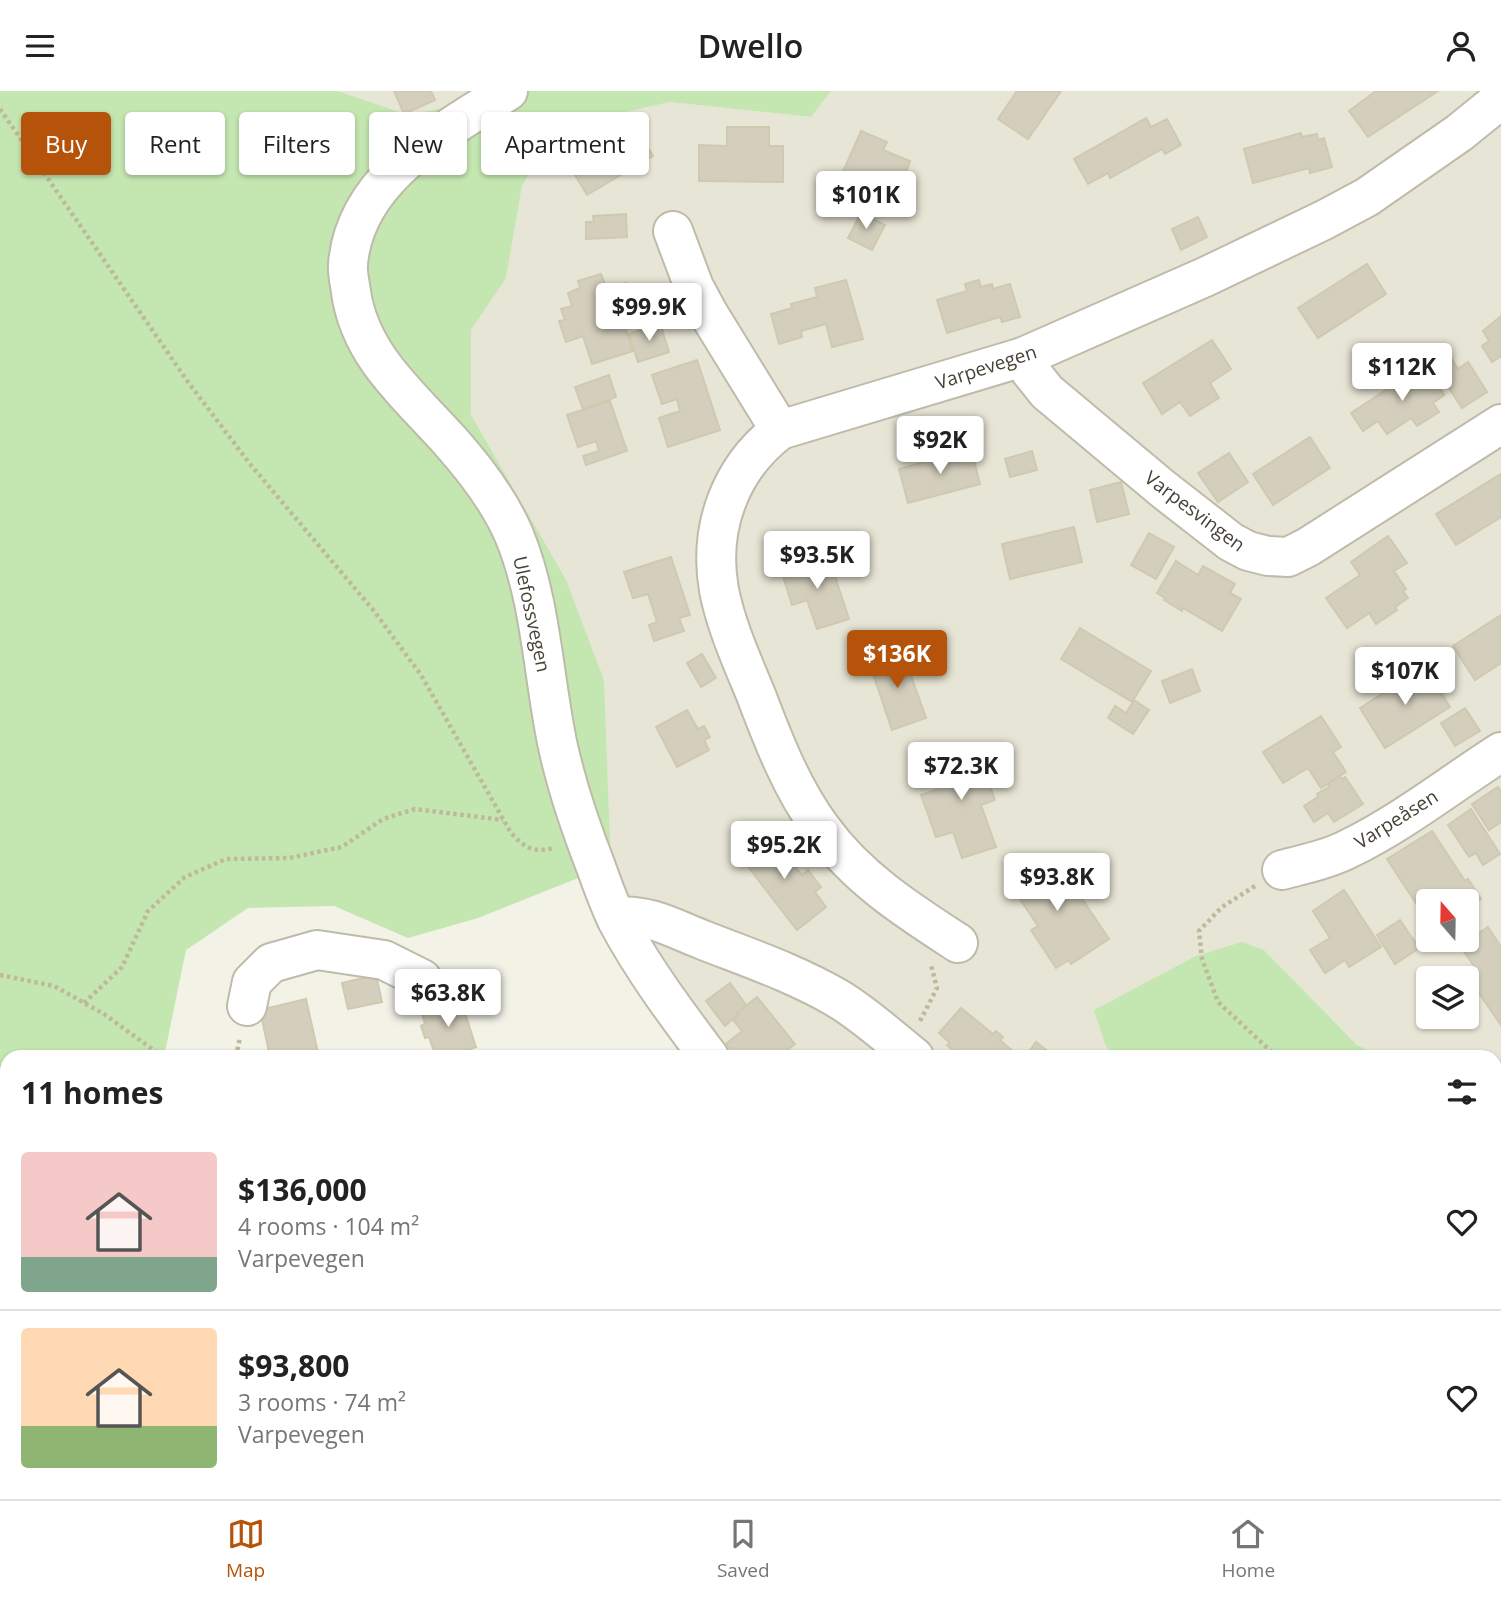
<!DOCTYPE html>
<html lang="en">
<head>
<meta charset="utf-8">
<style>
  :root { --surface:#fff; --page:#f6f6f6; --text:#222; --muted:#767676; --line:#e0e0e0; --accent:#b45309 }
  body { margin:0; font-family:"Open Sans",sans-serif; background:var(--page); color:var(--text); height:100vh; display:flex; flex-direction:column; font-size:26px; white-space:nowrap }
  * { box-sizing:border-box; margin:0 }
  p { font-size:23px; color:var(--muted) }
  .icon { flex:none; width:38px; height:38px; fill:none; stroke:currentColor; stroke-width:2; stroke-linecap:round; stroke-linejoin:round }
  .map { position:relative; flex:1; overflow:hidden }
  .side { position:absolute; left:0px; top:959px; width:1502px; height:450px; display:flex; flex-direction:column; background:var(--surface); border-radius:21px 21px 0 0; box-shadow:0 2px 5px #0004 }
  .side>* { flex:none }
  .guide { position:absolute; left:21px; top:21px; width:700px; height:63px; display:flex; gap:14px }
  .needle { width:46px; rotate:340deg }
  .tools { position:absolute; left:1416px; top:798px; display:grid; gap:14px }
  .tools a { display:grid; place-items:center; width:63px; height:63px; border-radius:7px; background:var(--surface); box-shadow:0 2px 5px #0004; font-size:35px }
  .price { position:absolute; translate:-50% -60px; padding:0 16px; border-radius:7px; background:#fff; color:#222; font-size:23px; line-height:46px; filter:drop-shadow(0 2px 4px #0008) }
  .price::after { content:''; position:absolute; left:50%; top:42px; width:21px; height:16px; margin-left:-10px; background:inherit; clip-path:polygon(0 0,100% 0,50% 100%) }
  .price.selected { background:var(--accent); color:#fff }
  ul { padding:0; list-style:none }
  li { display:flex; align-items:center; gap:21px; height:175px; padding:0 21px }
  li+li { border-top:2px solid var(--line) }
  li span { display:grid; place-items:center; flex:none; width:196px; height:140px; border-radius:7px; color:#555 }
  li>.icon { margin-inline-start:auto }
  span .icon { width:84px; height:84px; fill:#fffc; stroke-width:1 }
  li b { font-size:30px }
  h2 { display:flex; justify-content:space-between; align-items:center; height:84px; padding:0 21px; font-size:30px }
  .chip { padding:0 24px; border-radius:7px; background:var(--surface); box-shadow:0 2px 5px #0004; font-size:24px; line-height:63px }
  .chip.selected { background:var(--accent); color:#fff }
  header { display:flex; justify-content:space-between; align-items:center; height:91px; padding:0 21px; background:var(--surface); font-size:32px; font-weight:600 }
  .tabs { display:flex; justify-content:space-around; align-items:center; height:98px; border-top:2px solid var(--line); background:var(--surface); font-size:19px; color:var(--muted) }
  .tabs a { display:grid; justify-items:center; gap:4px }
  .tabs .selected { color:var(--accent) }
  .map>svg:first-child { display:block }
  .residential { fill:#e7e5d5; fill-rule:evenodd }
  .green { fill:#c4e6b1 }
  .building { fill:#d4cfbd; stroke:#cfc9b0; stroke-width:2 }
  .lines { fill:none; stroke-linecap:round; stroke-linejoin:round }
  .minor-casing { stroke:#bebbaa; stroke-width:42 }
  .path { stroke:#bfb99c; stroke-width:4.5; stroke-dasharray:3.5 3.5; stroke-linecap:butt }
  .minor { stroke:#fff; stroke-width:38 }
  .labels { text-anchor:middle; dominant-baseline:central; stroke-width:5; stroke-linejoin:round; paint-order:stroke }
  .street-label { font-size:19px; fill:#464336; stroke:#fff }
</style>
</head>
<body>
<header><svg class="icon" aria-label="menu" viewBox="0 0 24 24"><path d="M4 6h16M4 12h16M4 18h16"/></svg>Dwello<svg class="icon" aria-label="person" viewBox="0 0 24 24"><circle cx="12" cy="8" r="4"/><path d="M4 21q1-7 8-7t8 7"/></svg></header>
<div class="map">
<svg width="1501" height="1408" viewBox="0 0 1501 1408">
  <rect width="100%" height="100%" fill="#f3f2e7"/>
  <g class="residential">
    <polygon points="338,0 526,0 408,24"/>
    <path d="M831 0H1501V1038L1495 1033 1494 966H1381L1357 954 1264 859 1146 893 1095 919 1105 953 1113 966H723L658 878 611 774 604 589 471 324V239L506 186 522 95 543 59 581 31 670 11 811 26ZM1428 810H1466V849H1428ZM1428 887H1466V926H1428Z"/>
  </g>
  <g class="green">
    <polygon points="0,0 338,0 408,24 526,0 831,0 811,26 670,11 581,31 543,59 522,95 506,187 471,239 471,324 566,489 604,589 611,774 478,827 408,847 334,815 248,817 186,859 164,966 7,966 7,1402 151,1402 145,1408 0,1408"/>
    <polygon points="1242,851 1264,859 1357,954 1381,966 1113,966 1105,953 1094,919 1196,865"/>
    <polygon points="1495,1033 1501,1038 1501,1408 1358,1408 1350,1402 1494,1402"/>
    <polygon points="925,1402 1209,1402 1216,1408 926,1408"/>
  </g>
  <g class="building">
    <polygon points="394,0 431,0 435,9 404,23"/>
    <polygon points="1017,0 1061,0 1028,48 998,28"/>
    <polygon points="1376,0 1438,0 1368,46 1349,20"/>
    <polygon points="1146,27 1151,36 1167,28 1181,54 1165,63 1162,58 1110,87 1108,82 1088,93 1074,68"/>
    <polygon points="727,36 769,36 769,55 783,55 783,91 699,90 699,54 727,55"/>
    <polygon points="861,40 887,51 883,59 910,70 898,102 874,92 872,95 842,83"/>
    <polygon points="1301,42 1302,46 1317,43 1318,49 1324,47 1332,76 1310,82 1309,77 1253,92 1244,58"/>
    <polygon points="622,43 627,50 640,43 653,65 587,104 569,74"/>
    <polygon points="861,122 885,134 872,159 848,147"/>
    <polygon points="626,123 627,146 586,148 586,131 594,131 593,125"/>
    <polygon points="1198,126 1207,146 1181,159 1172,138"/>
    <polygon points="1367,173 1386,203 1318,247 1298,217"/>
    <polygon points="601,183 607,198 626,192 634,216 614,225 616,228 622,226 633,260 592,273 583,245 566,251 559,230 565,229 561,218 572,215 568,202 580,197 578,190"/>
    <polygon points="846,189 863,248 832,256 826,233 801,240 802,246 779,253 771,223 792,217 791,213 817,206 815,197"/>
    <polygon points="979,189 981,196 992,193 993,198 1010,193 1020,226 1002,231 1000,226 947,242 937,209 967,200 965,193"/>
    <polygon points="1501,225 1501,265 1492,271 1482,255 1489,250 1483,240"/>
    <polygon points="660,232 669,261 638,271 629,243"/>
    <polygon points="1212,249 1231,278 1210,292 1219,307 1190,325 1180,311 1162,323 1143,292"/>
    <polygon points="1448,262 1458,278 1468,271 1487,301 1462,317 1433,272"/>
    <polygon points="697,269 720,339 668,356 659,327 680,320 677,308 662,313 652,284"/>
    <polygon points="1424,274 1444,304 1433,312 1439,321 1417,335 1411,327 1387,343 1378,330 1363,340 1351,322"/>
    <polygon points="609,284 616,306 583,318 575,296"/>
    <polygon points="610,310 627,360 586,374 583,365 599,360 596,350 578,356 567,324"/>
    <polygon points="1310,346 1330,377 1273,414 1253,383"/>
    <polygon points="971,358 980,393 908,412 899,378"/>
    <polygon points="1032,360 1037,379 1010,386 1005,368"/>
    <polygon points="1229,362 1248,391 1218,411 1198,382"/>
    <polygon points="1501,383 1501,426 1456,454 1436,423"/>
    <polygon points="1121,391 1129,423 1097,431 1090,399"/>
    <polygon points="1074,436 1082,471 1010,488 1002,453"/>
    <polygon points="1149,442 1174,456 1156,488 1131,474"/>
    <polygon points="1388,445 1407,472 1394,480 1406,498 1403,500 1408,507 1395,516 1397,519 1376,533 1369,522 1347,537 1326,507 1360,484 1351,471"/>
    <polygon points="828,464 849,528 817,538 807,509 792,514 781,479"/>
    <polygon points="671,466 690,524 679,527 684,540 654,550 649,534 657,531 648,503 633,507 624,481"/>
    <polygon points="1176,470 1198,484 1203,475 1235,493 1230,502 1241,508 1222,540 1183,517 1182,520 1164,509 1165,507 1157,502"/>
    <polygon points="1501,524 1501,572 1475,589 1453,555"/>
    <polygon points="1080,537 1151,580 1132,611 1061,568"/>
    <polygon points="902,559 926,627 892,639 869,571"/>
    <polygon points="702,563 716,587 701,596 687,572"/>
    <polygon points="1424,576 1450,616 1385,657 1360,617"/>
    <polygon points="1192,578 1200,600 1170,612 1162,590"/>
    <polygon points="1134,609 1149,619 1133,643 1108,627 1115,615 1126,622"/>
    <polygon points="1465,617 1480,640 1455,655 1441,632"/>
    <polygon points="687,619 698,638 704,635 710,646 704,649 709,659 677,676 656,636"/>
    <polygon points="1321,625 1341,656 1333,661 1346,681 1321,697 1308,677 1283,692 1263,661"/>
    <polygon points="965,658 966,663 977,659 995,709 981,714 996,756 962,767 953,741 936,746 921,704 939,698 932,670"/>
    <polygon points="1339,685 1342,688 1345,686 1363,713 1334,731 1328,722 1314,731 1304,715 1318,706 1317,703 1329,696 1328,693"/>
    <polygon points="1498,696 1501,701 1501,731 1489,739 1472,713"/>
    <polygon points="1471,718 1500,763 1483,774 1476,762 1469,766 1448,734"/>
    <polygon points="1432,740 1465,790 1468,788 1481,808 1466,817 1466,810 1428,810 1428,815 1421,820 1387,768"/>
    <polygon points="769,741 802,784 808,779 821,796 815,801 826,816 797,839 739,764"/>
    <polygon points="1044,764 1058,785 1064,781 1109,848 1071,873 1069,869 1056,877 1031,839 1038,835 1007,789"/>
    <polygon points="1344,799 1381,856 1349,876 1345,869 1325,882 1310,859 1330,847 1313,820"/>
    <polygon points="1400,829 1419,857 1395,873 1377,844"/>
    <polygon points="1488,836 1501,856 1501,934 1465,882 1474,875 1460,855"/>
    <polygon points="376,884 382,911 348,918 342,892"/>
    <polygon points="730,892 747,915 725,935 706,910"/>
    <polygon points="757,906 795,953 778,966 736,966 726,953 742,940 733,929 739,924 737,922"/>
    <polygon points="460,907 476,956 446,966 436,966 429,946 425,947 421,935 425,933 421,919"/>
    <polygon points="306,908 319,966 270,966 260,919"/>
    <polygon points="961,917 993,943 996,940 1003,946 1000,949 1016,963 1013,966 961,966 947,954 950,952 939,942"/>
    <polygon points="1036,951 1055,966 1054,966 1026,965"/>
  </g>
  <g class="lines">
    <g class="minor-casing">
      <g id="minor">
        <path d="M508 0C443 41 355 87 348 173 347 182 350 192 351 201 360 265 409 304 450 350 475 378 499 409 514 444 541 509 543 583 557 651 566 694 580 735 596 776 602 793 609 812 617 829 643 878 676 922 709 966"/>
        <polyline points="673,140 694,196 708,222 780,339"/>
        <polyline points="1023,266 1031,281 1047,301 1163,398 1231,451 1248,460 1268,465 1288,466 1308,456 1501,333"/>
        <path d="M1282 779C1305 773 1329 768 1350 757 1403 731 1451 693 1501 661"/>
        <path d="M616 826C647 822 675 838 703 849 749 867 794 882 837 907 864 923 889 946 914 966"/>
        <path d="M958 852C907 819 857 787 821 737 792 698 773 649 756 604 742 570 726 535 719 499 708 437 730 377 780 339L1023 266 1205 186 1324 129 1367 106 1459 42 1501 8"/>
        <polyline points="247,915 252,891 271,872 317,859 384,869 422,888"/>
        <polyline points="1389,1402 1394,1408"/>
        <polyline points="887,1408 887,1402"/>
      </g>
    </g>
    <g class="path">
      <path d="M0 18 188 291 250 373 374 520 421 584 511 742C525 757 533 762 554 757"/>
      <polyline points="1255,795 1222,816 1199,840 1202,868 1218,911 1277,966"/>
      <polyline points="0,884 54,895 104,923 163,966"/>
      <polyline points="84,912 122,876 148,820 185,786 226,768 289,767 342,756 383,728 415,718 503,729"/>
      <polyline points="920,930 937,897 931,874"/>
      <polyline points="236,966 240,946"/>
    </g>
    <use href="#minor" class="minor"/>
  </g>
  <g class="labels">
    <g class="street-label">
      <text transform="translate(986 276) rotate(-18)">Varpevegen</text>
      <text transform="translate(1195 420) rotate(37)">Varpesvingen</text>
      <text transform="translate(532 523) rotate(78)">Ulefossvegen</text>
      <text transform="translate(1396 728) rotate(-32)">Varpeåsen</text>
    </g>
  </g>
</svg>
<div class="tools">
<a><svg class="needle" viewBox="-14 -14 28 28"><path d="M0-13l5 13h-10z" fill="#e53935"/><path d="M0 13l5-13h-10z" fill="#767676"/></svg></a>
<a><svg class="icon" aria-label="layers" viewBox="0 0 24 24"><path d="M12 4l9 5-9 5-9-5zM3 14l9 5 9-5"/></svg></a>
</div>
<b class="price" style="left:866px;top:140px">$101K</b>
<b class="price" style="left:649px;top:252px">$99.9K</b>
<b class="price" style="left:1402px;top:312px">$112K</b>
<b class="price" style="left:940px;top:385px">$92K</b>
<b class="price" style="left:817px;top:500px">$93.5K</b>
<b class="price selected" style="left:897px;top:599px">$136K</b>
<b class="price" style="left:1405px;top:616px">$107K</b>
<b class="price" style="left:961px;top:711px">$72.3K</b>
<b class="price" style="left:784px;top:790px">$95.2K</b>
<b class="price" style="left:1057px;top:822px">$93.8K</b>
<b class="price" style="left:448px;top:938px">$63.8K</b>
<div class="guide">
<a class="chip selected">Buy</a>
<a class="chip">Rent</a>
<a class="chip">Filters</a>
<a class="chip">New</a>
<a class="chip">Apartment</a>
</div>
<section class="side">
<h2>11 homes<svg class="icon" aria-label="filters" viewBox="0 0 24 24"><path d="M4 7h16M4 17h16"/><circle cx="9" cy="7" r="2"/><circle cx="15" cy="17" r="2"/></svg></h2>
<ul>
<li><span style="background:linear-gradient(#f6c9c9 75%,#7fa58c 0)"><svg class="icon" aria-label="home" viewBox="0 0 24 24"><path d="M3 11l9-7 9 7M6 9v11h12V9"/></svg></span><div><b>$136,000</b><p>4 rooms · 104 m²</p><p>Varpevegen</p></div><svg class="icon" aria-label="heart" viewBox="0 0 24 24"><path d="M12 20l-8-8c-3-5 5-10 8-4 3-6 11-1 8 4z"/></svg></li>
<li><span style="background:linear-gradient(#ffd9b3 70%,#8fb573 0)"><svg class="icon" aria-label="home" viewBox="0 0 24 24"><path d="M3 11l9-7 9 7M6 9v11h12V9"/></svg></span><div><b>$93,800</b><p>3 rooms · 74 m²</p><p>Varpevegen</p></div><svg class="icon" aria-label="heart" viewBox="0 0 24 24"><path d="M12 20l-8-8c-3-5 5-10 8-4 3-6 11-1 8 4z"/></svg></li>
</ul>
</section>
</div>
<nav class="tabs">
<a class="selected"><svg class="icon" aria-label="map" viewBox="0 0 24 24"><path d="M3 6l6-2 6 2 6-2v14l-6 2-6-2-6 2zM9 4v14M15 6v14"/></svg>Map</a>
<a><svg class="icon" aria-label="saved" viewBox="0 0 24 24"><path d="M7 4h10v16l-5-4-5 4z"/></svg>Saved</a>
<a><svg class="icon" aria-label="home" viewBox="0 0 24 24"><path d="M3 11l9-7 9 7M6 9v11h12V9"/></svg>Home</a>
</nav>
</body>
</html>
